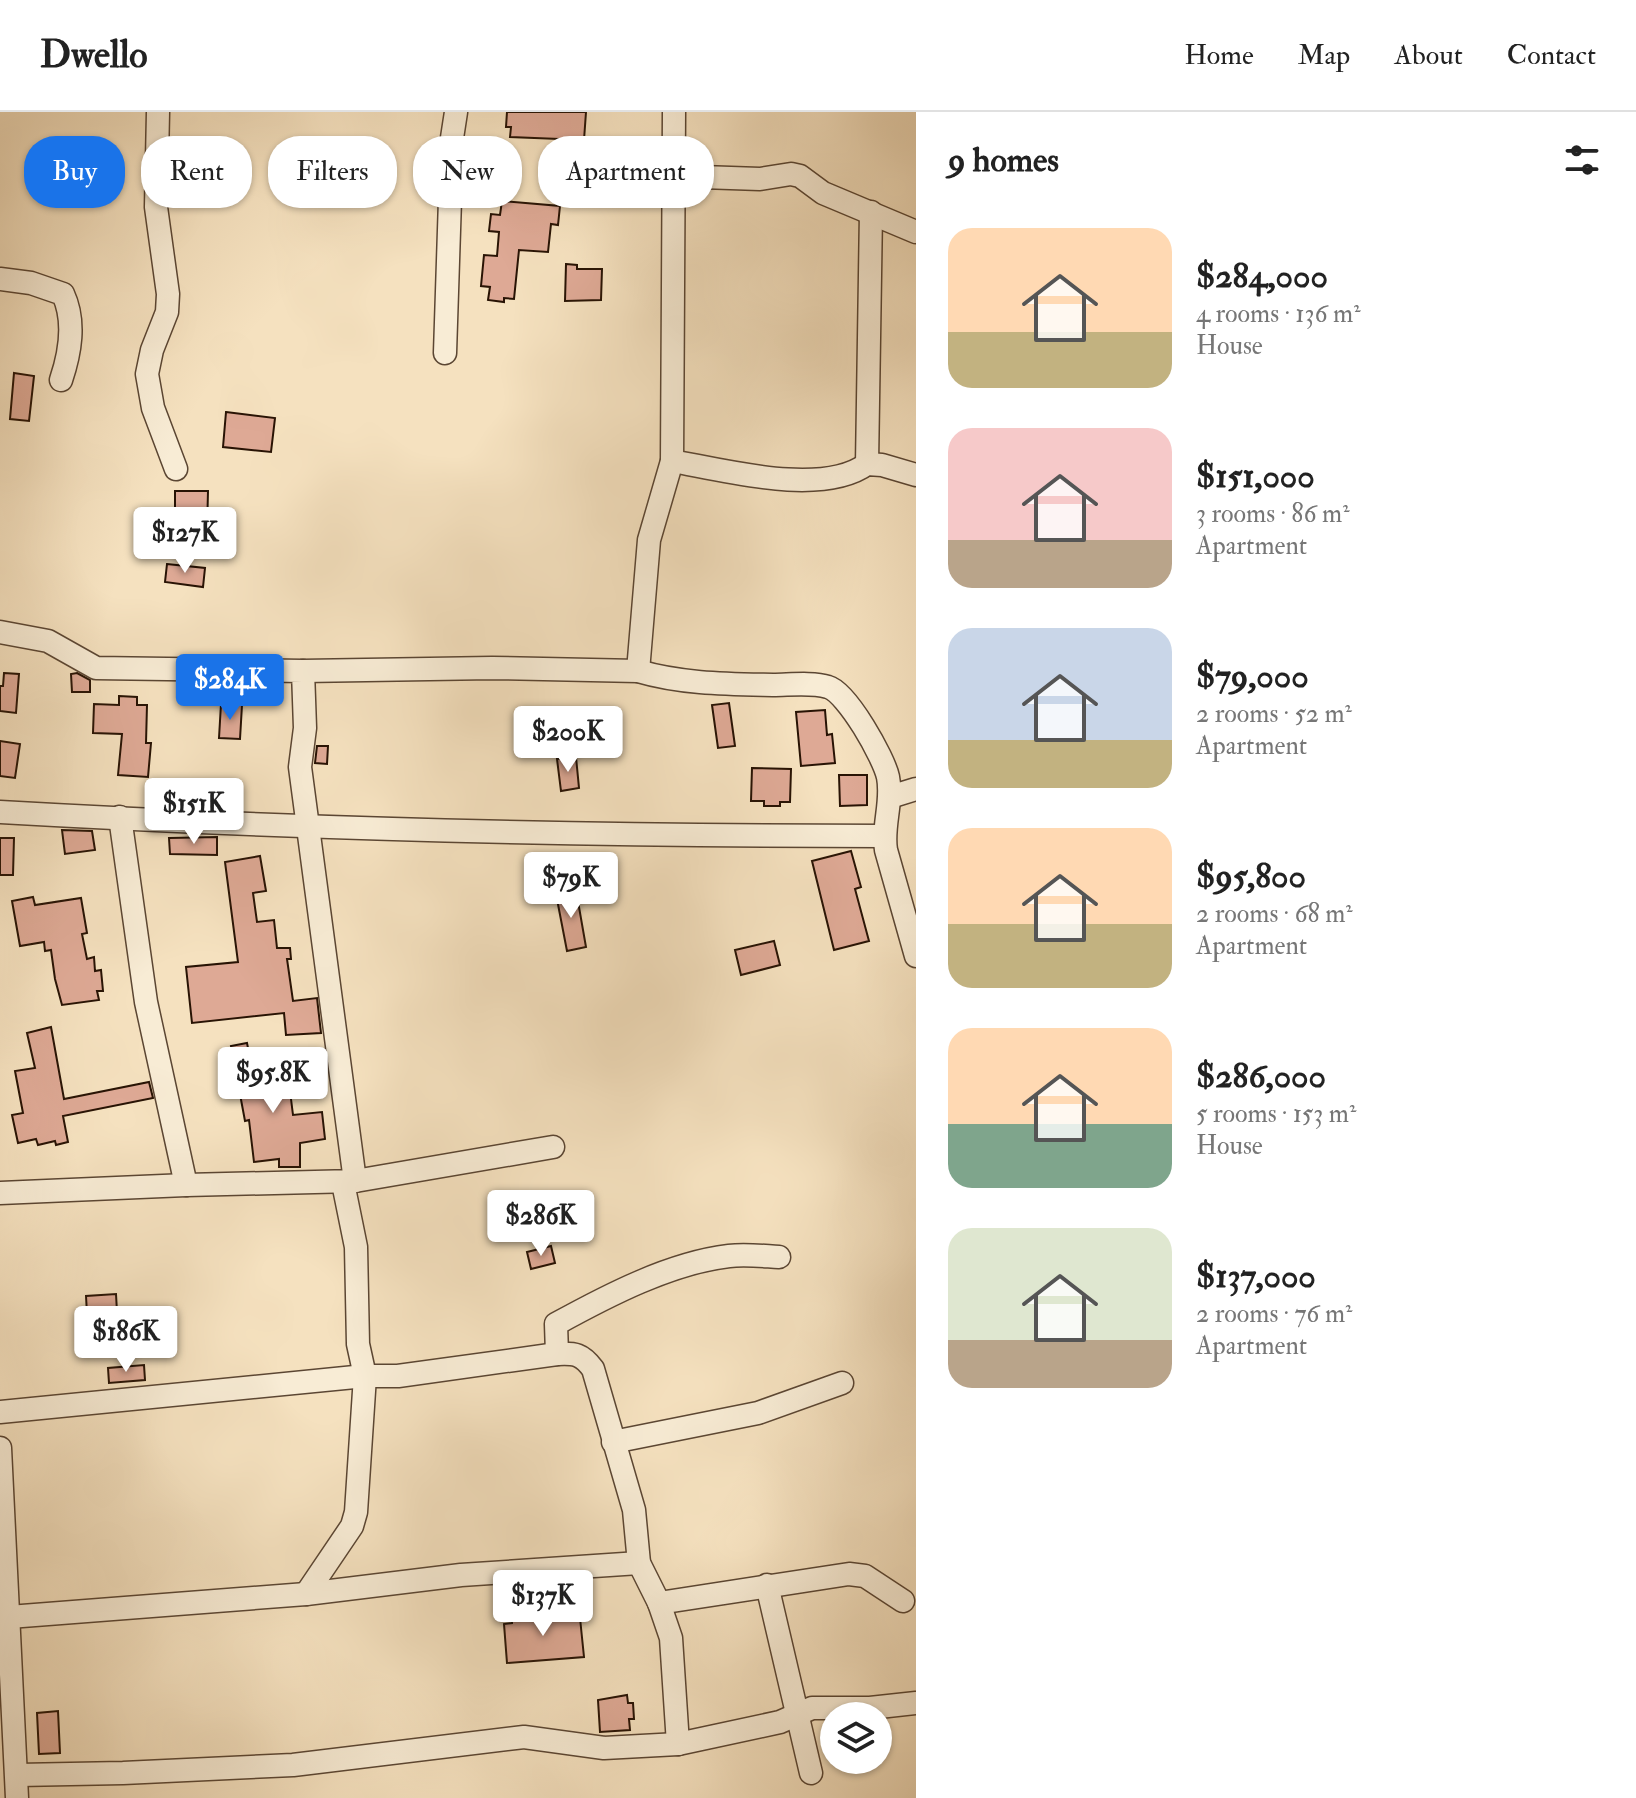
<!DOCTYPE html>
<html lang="en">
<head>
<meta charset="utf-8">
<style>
  :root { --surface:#fff; --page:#f2f2f2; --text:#222; --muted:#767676; --line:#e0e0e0; --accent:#1a73e8 }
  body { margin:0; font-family:"IM FELL Double Pica",serif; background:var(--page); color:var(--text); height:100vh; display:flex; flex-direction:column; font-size:30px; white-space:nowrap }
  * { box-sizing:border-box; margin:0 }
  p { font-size:26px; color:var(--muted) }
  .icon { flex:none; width:44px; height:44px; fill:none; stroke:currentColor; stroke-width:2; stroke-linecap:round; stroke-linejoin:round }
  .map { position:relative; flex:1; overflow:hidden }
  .details { display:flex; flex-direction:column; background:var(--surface); width:720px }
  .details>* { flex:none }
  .hud { position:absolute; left:24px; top:24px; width:760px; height:72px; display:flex; gap:16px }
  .tools { position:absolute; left:820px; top:1590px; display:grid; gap:16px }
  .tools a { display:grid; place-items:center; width:72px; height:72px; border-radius:50%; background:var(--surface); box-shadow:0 2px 6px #0004; font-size:40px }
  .price { position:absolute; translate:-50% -68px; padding:0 18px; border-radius:8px; background:#fff; color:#222; font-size:26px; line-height:52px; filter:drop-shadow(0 2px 4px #0008) }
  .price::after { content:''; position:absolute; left:50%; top:48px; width:24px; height:18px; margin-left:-12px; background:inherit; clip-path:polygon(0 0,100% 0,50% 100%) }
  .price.selected { background:var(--accent); color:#fff }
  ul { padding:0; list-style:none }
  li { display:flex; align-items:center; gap:24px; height:200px; padding:0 32px }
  li span { display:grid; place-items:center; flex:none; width:224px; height:160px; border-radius:24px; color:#555 }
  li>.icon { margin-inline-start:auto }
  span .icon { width:96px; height:96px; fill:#fffc; stroke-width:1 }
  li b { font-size:34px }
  h2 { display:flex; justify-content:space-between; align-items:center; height:96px; padding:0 32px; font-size:34px }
  .pill { padding:0 28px; border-radius:32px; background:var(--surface); box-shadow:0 2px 6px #0004; font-size:28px; line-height:72px }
  .pill.selected { background:var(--accent); color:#fff }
  header { display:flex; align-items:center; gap:48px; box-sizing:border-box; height:112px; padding:0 40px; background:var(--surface); border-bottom:2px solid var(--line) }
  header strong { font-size:38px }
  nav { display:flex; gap:44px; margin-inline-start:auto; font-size:28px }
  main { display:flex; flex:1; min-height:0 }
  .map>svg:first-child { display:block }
  .building { fill:#dea995; stroke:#281304; stroke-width:2 }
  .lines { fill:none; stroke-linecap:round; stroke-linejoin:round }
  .minor-casing { stroke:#5b4633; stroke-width:25 }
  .minor { stroke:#f8ecd5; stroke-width:22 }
</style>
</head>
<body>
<header>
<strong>Dwello</strong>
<nav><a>Home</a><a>Map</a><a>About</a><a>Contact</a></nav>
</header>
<main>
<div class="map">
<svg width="916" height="1686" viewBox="0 0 916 1686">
  <rect width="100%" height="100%" fill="#f5e1bf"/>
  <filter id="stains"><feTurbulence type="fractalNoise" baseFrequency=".0025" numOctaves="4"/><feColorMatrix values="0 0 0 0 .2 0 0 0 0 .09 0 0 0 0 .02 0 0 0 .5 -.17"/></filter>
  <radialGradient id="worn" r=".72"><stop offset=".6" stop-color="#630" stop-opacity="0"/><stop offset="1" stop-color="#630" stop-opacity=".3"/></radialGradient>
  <g class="building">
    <polygon points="507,0 586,0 584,28 510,25 511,15 506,15"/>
    <polygon points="582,54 604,55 604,58 611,58 610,86 570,84 571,58 582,58"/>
    <polygon points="502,89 560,94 558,113 551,112 548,140 519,138 514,187 504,186 504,190 488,188 490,175 481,174 484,143 497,144 499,120 489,119 491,102 500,103"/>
    <polygon points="566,152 577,153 577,157 602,157 601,188 565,189"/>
    <polygon points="14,261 34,264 29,309 10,307"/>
    <polygon points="226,300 275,306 271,340 223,335"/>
    <polygon points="175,379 208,379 207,420 175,420"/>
    <polygon points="167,452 205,456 203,475 165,470"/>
    <polygon points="4,561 19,562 16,601 0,599 0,574 3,574"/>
    <polygon points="77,561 90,568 90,580 72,580 71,562"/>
    <polygon points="119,584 137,585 137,593 147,593 146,631 151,631 148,665 118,663 122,622 93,621 94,592 119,593"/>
    <polygon points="729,591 735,634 718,636 712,593"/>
    <polygon points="221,592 242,593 240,627 219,626"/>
    <polygon points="825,598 827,623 832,622 835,651 801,654 796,600"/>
    <polygon points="0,629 20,632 15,666 0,664"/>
    <polygon points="317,634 328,634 327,652 315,651"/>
    <polygon points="576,645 579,676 561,679 557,647"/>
    <polygon points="752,656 791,657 790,690 780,690 780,694 764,694 764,689 751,689"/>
    <polygon points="839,663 867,663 867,693 840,694"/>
    <polygon points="62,718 92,719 95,738 65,742"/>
    <polygon points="217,725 217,743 170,742 169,726"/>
    <polygon points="0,726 14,726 13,763 0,763"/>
    <polygon points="851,739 861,775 855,777 869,829 834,838 812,749"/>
    <polygon points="260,744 266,779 253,781 257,810 274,808 277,836 290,836 291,847 287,847 293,889 317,886 321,921 286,923 284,901 192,911 186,855 238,850 225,750"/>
    <polygon points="576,778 586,835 567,839 556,782"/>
    <polygon points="33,785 35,793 81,786 87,821 82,822 87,847 94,845 95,859 101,858 103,879 97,879 99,888 62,893 55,867 51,838 45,839 44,830 20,834 12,789"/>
    <polygon points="774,829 780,853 741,863 735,838"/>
    <polygon points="51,915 64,987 149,970 153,986 63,1004 68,1030 56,1033 55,1029 38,1033 36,1027 18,1031 12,1003 23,1001 15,959 35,956 27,921"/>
    <polygon points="247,931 254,967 288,963 293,1003 322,1000 325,1027 300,1031 300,1055 279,1055 279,1047 254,1050 249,1008 245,1009 231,934"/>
    <polygon points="551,1134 555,1151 531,1157 527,1140"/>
    <polygon points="116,1182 117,1200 87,1202 86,1184"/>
    <polygon points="144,1253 145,1268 109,1271 108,1256"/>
    <polygon points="570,1500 571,1507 580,1506 584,1545 507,1551 504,1512 512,1511 512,1505"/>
    <polygon points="627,1583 628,1591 633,1591 634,1607 629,1607 630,1618 600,1620 598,1588"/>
    <polygon points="58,1599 60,1641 39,1642 37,1601"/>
  </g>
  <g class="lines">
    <g class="minor-casing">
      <g id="minor">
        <polyline points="158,0 156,95 168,182 167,200 152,238 147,262 153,296 176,357"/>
        <polyline points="672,64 760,67 791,62 800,64 823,81 916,120"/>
        <path d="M0 167 31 171 63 182C76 210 70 241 61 268"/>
        <polyline points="445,241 452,26 456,0"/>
        <path d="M672 349C723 358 822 385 867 352L882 353 916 363"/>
        <polyline points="867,352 871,100"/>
        <polyline points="0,520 48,529 96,556 303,559 305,616 300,655 355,1069 186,1073 0,1081"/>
        <path d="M303 559 492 556 638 559C682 572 728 572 773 573 789 573 812 570 828 575 847 580 884 646 888 665 893 690 882 714 886 738L916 844"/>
        <polyline points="638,559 649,428 672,349 674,0"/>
        <polyline points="890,685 916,677"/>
        <path d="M0 700C294 717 589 724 884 724"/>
        <polyline points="120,705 146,890 186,1073"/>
        <polyline points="355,1069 553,1035"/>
        <path d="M557 1242 556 1212C607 1184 670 1151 729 1144 745 1142 762 1144 779 1145"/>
        <path d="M0 1300 365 1264H398L557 1242C575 1241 582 1242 593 1257L634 1398 639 1451 659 1491 671 1526 678 1632"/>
        <polyline points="613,1330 758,1301 842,1271"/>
        <polyline points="0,1336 17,1686"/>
        <polyline points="767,1473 811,1661"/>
        <polyline points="306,1482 352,1414 356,1400 365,1264 358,1232 356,1135 343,1071"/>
        <polyline points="659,1491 849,1462 865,1464 903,1489"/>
        <polyline points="9,1505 306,1482 461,1463 639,1451"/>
        <polyline points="18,1663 123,1661 293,1653 524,1625 604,1636 678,1632 780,1610 812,1596 870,1596 916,1591"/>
      </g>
    </g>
    <use href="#minor" class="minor"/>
  </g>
  <rect width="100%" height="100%" filter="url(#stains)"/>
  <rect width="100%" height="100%" fill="url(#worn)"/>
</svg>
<div class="tools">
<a><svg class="icon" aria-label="layers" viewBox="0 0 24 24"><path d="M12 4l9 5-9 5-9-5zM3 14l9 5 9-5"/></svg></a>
</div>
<b class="price" style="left:185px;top:463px">$127K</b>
<b class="price selected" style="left:230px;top:610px">$284K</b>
<b class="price" style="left:568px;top:662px">$200K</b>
<b class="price" style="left:194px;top:734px">$151K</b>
<b class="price" style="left:571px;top:808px">$79K</b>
<b class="price" style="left:273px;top:1003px">$95.8K</b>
<b class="price" style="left:541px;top:1146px">$286K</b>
<b class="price" style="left:126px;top:1262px">$186K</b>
<b class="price" style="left:543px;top:1526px">$137K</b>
<div class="hud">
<a class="pill selected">Buy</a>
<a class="pill">Rent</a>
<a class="pill">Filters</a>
<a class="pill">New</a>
<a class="pill">Apartment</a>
</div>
</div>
<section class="details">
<h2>9 homes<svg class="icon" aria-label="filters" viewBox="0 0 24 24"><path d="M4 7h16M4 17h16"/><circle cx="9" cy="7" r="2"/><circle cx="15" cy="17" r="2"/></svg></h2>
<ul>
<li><span style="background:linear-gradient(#ffd9b3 65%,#c2b280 0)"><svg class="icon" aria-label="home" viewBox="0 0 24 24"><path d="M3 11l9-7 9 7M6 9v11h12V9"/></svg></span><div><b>$284,000</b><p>4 rooms · 136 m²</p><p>House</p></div></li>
<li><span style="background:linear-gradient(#f6c9c9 70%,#b9a48a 0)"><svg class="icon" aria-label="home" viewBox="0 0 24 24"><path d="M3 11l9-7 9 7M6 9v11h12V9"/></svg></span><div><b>$151,000</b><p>3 rooms · 86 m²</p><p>Apartment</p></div></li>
<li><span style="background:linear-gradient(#c9d6e8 70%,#c2b280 0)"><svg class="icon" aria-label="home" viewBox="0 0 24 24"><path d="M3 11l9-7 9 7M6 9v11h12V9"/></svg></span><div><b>$79,000</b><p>2 rooms · 52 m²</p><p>Apartment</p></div></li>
<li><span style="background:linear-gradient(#ffd9b3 60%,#c2b280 0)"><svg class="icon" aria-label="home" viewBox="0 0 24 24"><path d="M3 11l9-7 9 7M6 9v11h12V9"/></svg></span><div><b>$95,800</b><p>2 rooms · 68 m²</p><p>Apartment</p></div></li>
<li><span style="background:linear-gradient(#ffd9b3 60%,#7fa58c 0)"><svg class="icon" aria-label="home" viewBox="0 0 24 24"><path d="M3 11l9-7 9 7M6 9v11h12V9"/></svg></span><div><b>$286,000</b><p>5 rooms · 153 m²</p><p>House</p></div></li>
<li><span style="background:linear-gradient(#dfe7d0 70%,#b9a48a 0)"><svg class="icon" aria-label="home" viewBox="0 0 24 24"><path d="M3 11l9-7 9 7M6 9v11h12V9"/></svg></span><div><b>$137,000</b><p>2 rooms · 76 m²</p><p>Apartment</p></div></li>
</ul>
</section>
</main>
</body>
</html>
